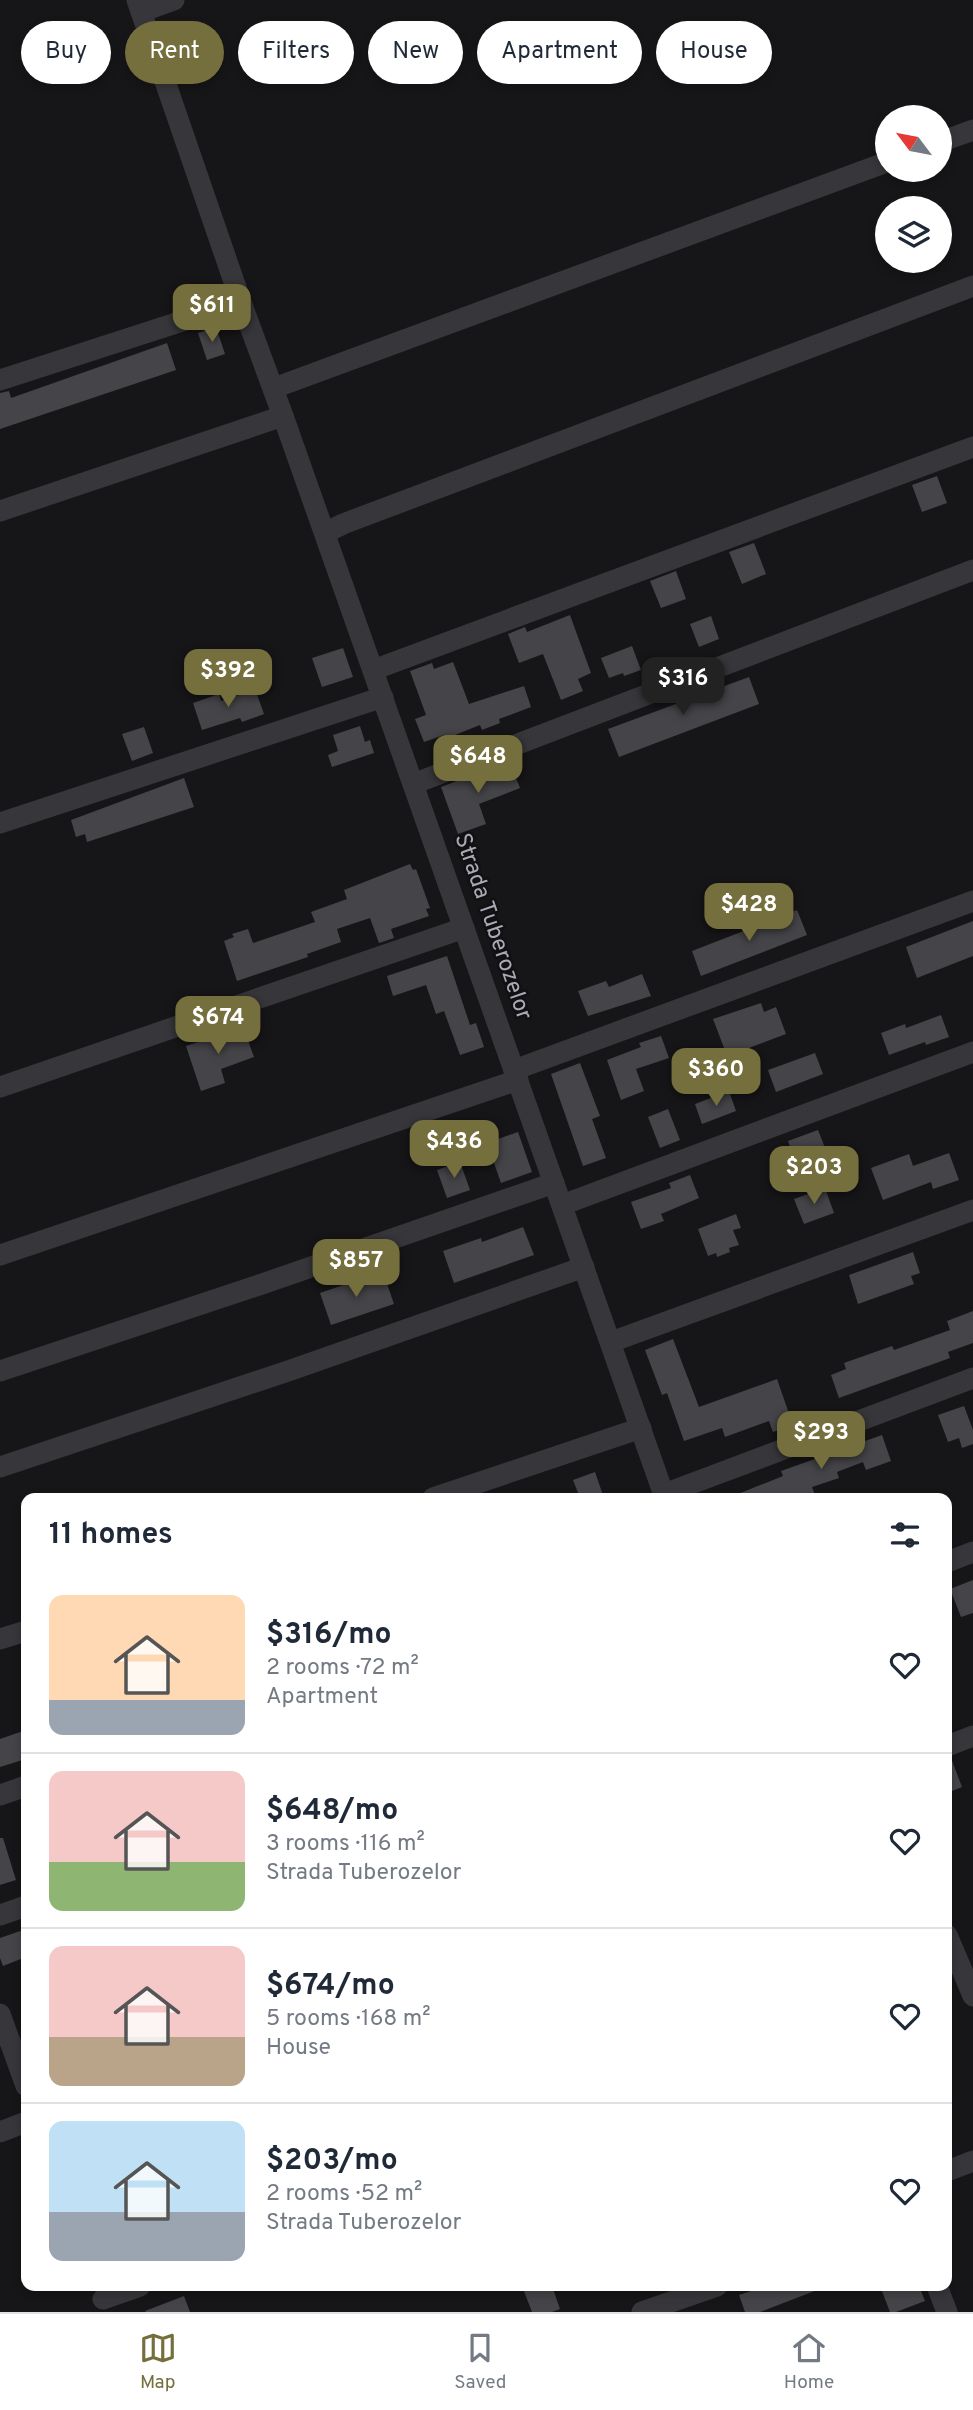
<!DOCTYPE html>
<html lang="en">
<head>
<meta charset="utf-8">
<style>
  :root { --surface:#fff; --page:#f6f6f7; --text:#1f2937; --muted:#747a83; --line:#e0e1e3; --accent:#756f3e }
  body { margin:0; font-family:Overpass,sans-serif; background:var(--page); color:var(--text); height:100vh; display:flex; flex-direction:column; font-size:26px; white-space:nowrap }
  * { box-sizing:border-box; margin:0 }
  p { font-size:23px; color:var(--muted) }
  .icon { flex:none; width:38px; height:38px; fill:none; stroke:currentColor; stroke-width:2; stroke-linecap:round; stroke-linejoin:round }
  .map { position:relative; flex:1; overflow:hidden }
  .details { position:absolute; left:21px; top:1493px; width:931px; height:798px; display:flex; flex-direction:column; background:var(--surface); border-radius:14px; box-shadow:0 4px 10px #0003 }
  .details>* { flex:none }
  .top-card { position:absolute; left:21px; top:21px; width:931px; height:63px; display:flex; gap:14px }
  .needle { width:46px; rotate:302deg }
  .buttons { position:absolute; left:875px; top:105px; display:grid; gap:14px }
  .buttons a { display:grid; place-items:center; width:77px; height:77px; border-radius:50%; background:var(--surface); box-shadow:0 4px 10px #0003; font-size:35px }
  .price { position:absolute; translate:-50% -60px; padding:0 16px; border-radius:14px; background:var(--accent); color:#fff; font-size:23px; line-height:46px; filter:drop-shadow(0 2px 4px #0008) }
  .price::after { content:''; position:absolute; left:50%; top:42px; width:21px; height:16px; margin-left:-10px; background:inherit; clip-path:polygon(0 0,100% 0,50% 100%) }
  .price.selected { background:#222; color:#fff }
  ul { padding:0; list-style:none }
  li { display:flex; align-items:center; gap:21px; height:175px; padding:0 28px }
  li+li { border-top:2px solid var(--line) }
  li span { display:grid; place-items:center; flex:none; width:196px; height:140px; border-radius:14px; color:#555 }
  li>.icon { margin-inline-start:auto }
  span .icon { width:84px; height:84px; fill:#fffc; stroke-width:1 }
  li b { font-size:30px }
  h2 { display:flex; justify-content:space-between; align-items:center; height:84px; padding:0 28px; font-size:30px }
  .chip { padding:0 24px; border-radius:32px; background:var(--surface); box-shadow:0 4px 10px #0003; font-size:24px; line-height:63px }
  .chip.selected { background:var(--accent); color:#fff }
  .menu { display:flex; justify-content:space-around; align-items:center; height:98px; border-top:2px solid var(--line); background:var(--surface); font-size:19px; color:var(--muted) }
  .menu a { display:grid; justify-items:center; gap:4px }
  .menu .selected { color:var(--accent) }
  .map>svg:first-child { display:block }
  .building { fill:#454549 }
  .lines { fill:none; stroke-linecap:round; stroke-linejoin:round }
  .minor { stroke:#37373b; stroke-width:21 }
  .labels { text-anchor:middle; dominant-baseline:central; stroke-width:5; stroke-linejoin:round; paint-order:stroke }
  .street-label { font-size:23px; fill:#a9aab5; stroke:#111012 }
</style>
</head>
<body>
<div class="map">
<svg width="973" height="2312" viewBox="0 0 973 2312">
  <rect width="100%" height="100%" fill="#161517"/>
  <g class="building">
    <polygon points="216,327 225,354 207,360 198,333"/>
    <polygon points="167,343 176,370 0,429 0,393 9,391 11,398"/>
    <polygon points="937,476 947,503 922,512 912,485"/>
    <polygon points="754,543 766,574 742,584 729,552"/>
    <polygon points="676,571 686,599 661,608 650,581"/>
    <polygon points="570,615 591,673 578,679 583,691 561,700 543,654 519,663 508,634 525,627 527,632"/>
    <polygon points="711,616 719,639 699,647 690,624"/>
    <polygon points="632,646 641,670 624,676 623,673 609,678 601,658"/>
    <polygon points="343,648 353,677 322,687 312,658"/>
    <polygon points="453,662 469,704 524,686 531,707 499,719 500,723 482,730 480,725 445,739 444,735 424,742 415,719 426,715 410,671 432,663 434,669"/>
    <polygon points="749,677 759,704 619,757 608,729"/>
    <polygon points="255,689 264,714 242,722 240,718 202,730 193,703 219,694 221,701"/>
    <polygon points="360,726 365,742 370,740 374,753 332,767 328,755 338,751 333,735"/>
    <polygon points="144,727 153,753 132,761 122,734"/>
    <polygon points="509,761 520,788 479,804 486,824 458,834 441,787"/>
    <polygon points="184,778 194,807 87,842 85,834 76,837 71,820"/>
    <polygon points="410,864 413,870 416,869 430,908 426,909 429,916 391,929 394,938 379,943 370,918 337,929 341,942 307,954 308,957 237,981 224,941 234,937 232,934 248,929 253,943 315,922 311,912 347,899 344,890"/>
    <polygon points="797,910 807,935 701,976 692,951"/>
    <polygon points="973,921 973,956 917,978 906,947"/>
    <polygon points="447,956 470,1025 476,1023 484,1047 460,1055 444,1011 436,1014 426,985 393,996 387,976"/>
    <polygon points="642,974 651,996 588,1016 578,991 606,981 609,987"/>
    <polygon points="761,1003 764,1012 776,1007 786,1034 749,1048 751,1053 729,1061 713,1019"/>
    <polygon points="941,1015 949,1037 926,1045 925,1042 889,1055 881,1033 905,1024 906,1028"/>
    <polygon points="243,1027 254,1057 221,1069 225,1083 201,1091 186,1046"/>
    <polygon points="661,1036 669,1058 636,1069 644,1091 621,1100 607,1060 641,1047 639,1043"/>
    <polygon points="815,1053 823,1074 776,1092 768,1070"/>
    <polygon points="580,1063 600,1116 592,1119 606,1158 583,1166 551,1074"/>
    <polygon points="729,1091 736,1111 702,1124 695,1104"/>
    <polygon points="668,1109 680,1140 660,1148 648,1117"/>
    <polygon points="818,1130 829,1158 798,1169 788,1141"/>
    <polygon points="518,1132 532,1172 501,1183 487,1143"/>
    <polygon points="949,1153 959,1180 933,1189 931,1182 883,1200 871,1168 909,1154 913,1166"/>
    <polygon points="460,1162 470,1190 447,1198 437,1170"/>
    <polygon points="690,1175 699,1198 661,1214 664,1221 641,1229 631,1202 671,1188 669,1183"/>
    <polygon points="825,1188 834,1213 804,1224 794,1199"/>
    <polygon points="736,1214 741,1228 733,1230 739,1245 729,1248 730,1252 717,1257 716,1253 708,1256 698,1229"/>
    <polygon points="523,1227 534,1255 454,1283 443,1251 481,1238 482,1242"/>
    <polygon points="913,1252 920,1273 911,1276 914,1284 858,1304 849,1275"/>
    <polygon points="384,1275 394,1304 331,1325 320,1293 358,1280 359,1283"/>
    <polygon points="973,1311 973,1343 948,1352 950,1358 839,1398 831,1375 846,1369 844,1363 892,1346 894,1350 950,1330 947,1321"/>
    <polygon points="673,1339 699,1407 777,1379 793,1425 773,1432 769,1421 725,1437 722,1428 684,1441 667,1393 662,1395 645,1350"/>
    <polygon points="964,1406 973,1430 973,1444 962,1448 959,1438 948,1442 938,1415"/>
    <polygon points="882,1435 891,1461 866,1470 863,1462 837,1472 839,1478 812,1487 816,1498 728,1498 783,1476 781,1471"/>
    <polygon points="595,1472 604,1498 580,1498 573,1480"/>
    <polygon points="973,1580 973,1613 961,1617 950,1589"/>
    <polygon points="26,1730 26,1759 0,1767 0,1739"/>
    <polygon points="951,1758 962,1787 947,1793 947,1759"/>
    <polygon points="0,1838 3,1838 16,1880 0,1885"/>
    <polygon points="26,1929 26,1957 3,1966 0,1958 0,1938"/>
    <polygon points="522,2286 552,2286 560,2309 552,2312 532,2312"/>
    <polygon points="766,2286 825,2286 825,2287 760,2312 745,2312 739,2295"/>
    <polygon points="880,2286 919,2286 925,2301 896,2312 890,2312"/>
    <polygon points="184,2296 190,2312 146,2312 145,2311"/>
  </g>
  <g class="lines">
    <g class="minor">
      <polyline points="137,0 241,302 283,416 665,1498"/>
      <polyline points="141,12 174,0"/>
      <polyline points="940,142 973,130"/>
      <polyline points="0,380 241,302"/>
      <polyline points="274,388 887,162"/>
      <polyline points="0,511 283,416"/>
      <polyline points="325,533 343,524 973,286"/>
      <polyline points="373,670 973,447"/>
      <polyline points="413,784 973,570"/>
      <polyline points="0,823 383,697"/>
      <polyline points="514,1070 973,901"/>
      <polyline points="0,1087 464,928"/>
      <polyline points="562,1205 973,1052"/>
      <polyline points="0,1255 518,1080"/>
      <polyline points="611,1342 973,1210"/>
      <polyline points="0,1371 262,1284 554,1183"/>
      <polyline points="0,1467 291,1370 584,1267"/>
      <polyline points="664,1494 973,1378"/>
      <polyline points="433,1498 641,1428"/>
      <polyline points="947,1562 973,1552"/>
      <polyline points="0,1639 26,1631"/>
      <polyline points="947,1746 973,1736"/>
      <polyline points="0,1795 26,1786"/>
      <polyline points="0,1915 26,1906"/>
      <polyline points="947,1935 973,1996"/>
      <polyline points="0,2014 26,2086"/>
      <polyline points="0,2132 26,2122"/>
      <polyline points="947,2171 973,2161"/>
      <polyline points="937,2286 947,2312"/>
      <polyline points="103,2299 140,2286"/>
      <polyline points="642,2312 717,2286"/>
    </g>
  </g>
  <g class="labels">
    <g class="street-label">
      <text transform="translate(492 927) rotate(71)">Strada Tuberozelor</text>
    </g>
  </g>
</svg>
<div class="buttons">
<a><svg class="needle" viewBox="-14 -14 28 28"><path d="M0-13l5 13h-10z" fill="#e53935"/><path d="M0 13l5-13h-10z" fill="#747a83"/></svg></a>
<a><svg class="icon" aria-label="layers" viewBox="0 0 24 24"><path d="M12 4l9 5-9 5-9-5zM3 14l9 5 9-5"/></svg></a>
</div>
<b class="price" style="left:212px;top:344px">$611</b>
<b class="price" style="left:228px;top:709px">$392</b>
<b class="price selected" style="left:683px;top:717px">$316</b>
<b class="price" style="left:478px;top:795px">$648</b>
<b class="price" style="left:749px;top:943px">$428</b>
<b class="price" style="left:218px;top:1056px">$674</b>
<b class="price" style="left:716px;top:1108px">$360</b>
<b class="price" style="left:454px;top:1180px">$436</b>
<b class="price" style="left:814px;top:1206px">$203</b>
<b class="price" style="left:356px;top:1299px">$857</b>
<b class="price" style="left:821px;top:1471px">$293</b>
<div class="top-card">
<a class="chip">Buy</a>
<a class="chip selected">Rent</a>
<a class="chip">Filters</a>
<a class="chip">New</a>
<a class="chip">Apartment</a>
<a class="chip">House</a>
</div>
<section class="details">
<h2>11 homes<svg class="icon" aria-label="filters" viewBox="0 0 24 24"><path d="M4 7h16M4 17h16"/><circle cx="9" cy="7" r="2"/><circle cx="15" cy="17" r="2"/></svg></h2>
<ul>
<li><span style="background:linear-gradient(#ffd9b3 75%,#9aa5b1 0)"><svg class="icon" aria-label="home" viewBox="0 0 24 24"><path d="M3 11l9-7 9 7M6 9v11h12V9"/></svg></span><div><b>$316/mo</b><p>2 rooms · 72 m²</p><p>Apartment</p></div><svg class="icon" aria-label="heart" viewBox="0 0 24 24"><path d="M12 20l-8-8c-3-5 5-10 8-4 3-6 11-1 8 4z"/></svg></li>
<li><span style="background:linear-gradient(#f6c9c9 65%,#8fb573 0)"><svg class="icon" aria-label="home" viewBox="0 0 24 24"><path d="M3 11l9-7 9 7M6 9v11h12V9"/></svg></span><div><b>$648/mo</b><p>3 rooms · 116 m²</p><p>Strada Tuberozelor</p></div><svg class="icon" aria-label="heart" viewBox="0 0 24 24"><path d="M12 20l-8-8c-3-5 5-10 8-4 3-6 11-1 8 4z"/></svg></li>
<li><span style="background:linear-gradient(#f6c9c9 65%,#b9a48a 0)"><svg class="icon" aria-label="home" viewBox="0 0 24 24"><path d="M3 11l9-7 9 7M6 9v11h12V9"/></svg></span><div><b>$674/mo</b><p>5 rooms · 168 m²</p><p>House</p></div><svg class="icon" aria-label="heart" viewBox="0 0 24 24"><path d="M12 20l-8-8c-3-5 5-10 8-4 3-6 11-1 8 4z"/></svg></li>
<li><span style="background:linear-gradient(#bfe0f5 65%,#9aa5b1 0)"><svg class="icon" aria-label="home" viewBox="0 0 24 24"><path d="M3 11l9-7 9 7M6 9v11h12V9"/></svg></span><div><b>$203/mo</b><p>2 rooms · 52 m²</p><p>Strada Tuberozelor</p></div><svg class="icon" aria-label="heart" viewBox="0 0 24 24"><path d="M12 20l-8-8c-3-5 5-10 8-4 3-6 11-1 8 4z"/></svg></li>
</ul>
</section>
</div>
<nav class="menu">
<a class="selected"><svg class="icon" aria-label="map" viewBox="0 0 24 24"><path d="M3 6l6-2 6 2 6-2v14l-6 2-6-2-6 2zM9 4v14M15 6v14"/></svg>Map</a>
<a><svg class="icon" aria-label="saved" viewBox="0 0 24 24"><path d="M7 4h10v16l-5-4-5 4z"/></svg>Saved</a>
<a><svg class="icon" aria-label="home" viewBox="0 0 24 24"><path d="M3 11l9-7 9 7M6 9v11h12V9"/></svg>Home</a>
</nav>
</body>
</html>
